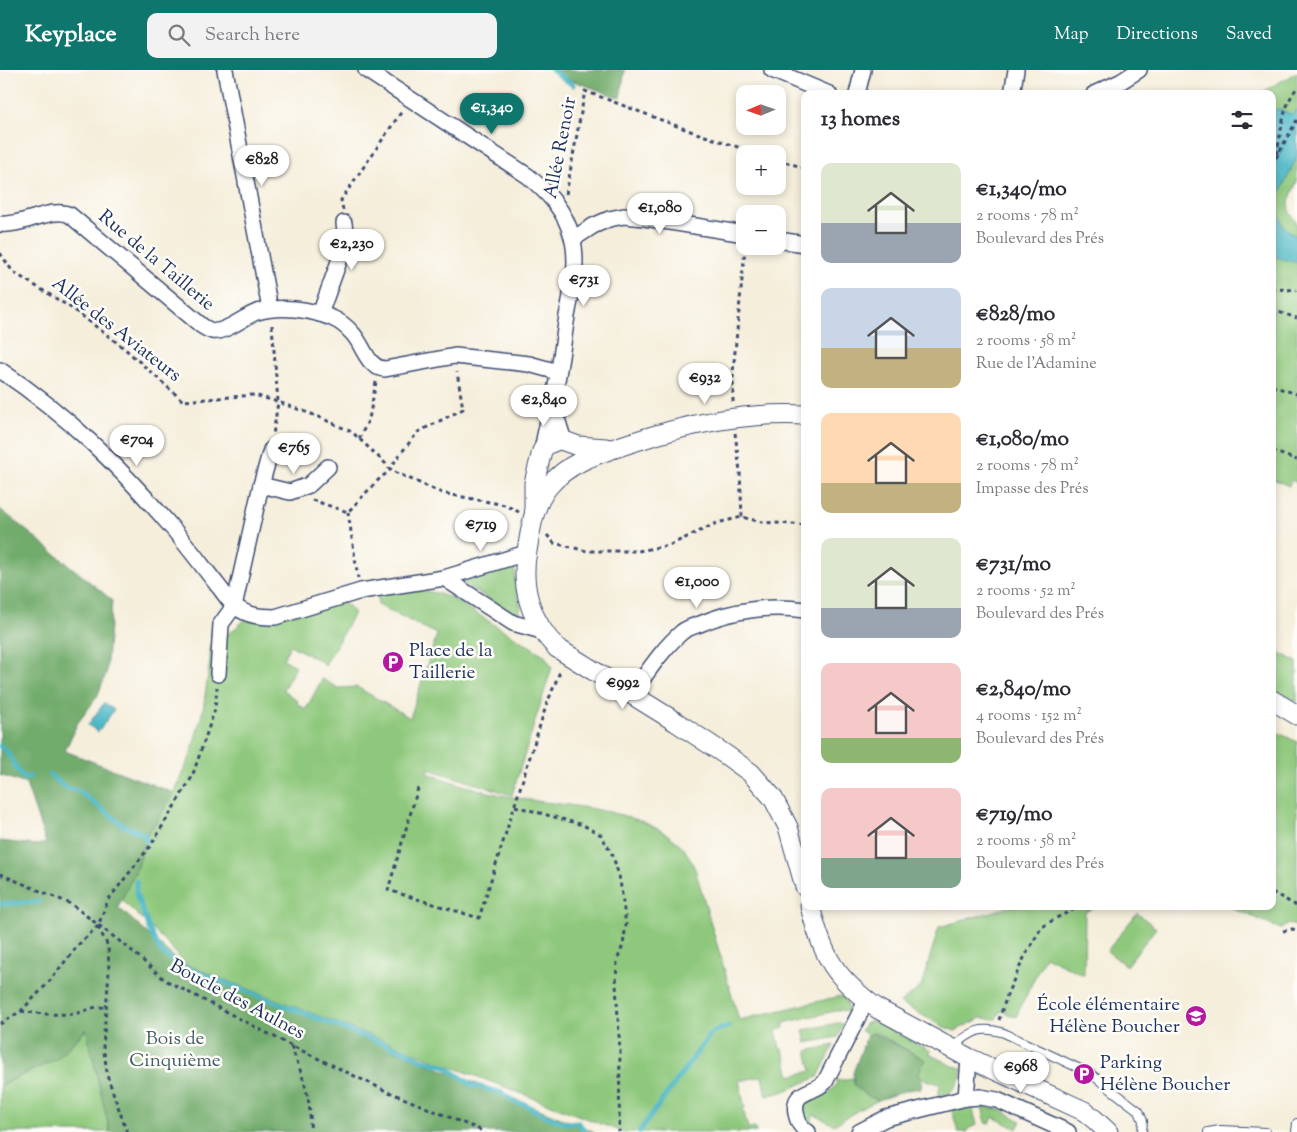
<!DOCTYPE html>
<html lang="en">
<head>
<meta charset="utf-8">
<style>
  :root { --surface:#fff; --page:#f2f2f3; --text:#2b2b33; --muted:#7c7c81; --accent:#0f766e }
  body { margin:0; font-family:"Sorts Mill Goudy",serif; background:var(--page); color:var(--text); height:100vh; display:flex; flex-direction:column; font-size:19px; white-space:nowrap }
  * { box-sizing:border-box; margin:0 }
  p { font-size:16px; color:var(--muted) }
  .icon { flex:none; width:28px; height:28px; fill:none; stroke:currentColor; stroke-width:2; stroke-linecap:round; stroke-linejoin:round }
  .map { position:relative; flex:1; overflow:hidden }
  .drawer { position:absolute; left:801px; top:20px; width:475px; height:820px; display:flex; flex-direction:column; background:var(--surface); border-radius:10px; box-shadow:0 2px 8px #0003 }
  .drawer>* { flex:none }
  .needle { width:32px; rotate:268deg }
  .fabs { position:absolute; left:736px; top:15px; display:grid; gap:10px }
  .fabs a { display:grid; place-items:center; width:50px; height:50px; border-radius:10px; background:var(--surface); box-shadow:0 2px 8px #0003; font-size:25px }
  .price { position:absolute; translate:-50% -42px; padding:0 11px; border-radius:18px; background:#fff; color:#222; font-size:16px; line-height:32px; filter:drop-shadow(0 1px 2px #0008) }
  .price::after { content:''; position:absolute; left:50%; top:30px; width:15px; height:11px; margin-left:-8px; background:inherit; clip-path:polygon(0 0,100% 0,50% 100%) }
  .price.current { background:var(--accent); color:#fff }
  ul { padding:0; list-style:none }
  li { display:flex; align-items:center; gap:15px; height:125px; padding:0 20px }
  li span { display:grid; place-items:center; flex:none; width:140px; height:100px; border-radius:10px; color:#555 }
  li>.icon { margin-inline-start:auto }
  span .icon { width:60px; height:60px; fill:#fffc; stroke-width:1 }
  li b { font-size:21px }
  h2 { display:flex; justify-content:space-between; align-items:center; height:60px; padding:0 20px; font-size:21px }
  header { display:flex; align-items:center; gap:30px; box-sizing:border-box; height:70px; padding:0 25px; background:var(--accent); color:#fff }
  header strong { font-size:24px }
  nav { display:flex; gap:28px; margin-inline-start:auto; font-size:18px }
  .search { width:350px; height:45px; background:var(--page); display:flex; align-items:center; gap:12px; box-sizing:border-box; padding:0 18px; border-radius:10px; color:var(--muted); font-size:19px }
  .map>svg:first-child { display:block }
  .green { fill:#8ec87c; stroke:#547c6d }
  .forest { fill:#72ac6c; stroke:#466e65 }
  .water { fill:#4ab7c5; stroke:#327392 }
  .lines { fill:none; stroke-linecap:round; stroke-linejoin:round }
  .stream { stroke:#4ab7c5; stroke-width:5 }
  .service-casing { stroke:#3c4c71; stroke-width:10 }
  .minor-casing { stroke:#3c4c71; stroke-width:18 }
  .tertiary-casing { stroke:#3c4c71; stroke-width:21 }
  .path { stroke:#3c4c71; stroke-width:3; stroke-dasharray:4 4; stroke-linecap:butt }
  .service { stroke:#fff; stroke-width:8 }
  .minor { stroke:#fff; stroke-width:15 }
  .tertiary { stroke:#fff; stroke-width:19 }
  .labels { text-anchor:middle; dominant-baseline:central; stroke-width:5; stroke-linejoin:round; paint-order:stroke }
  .street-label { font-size:19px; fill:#1b2f5e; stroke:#fdfcf7 }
  .poi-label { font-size:19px; fill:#1b2f5e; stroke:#fdfcf7; text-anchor:start }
  .park-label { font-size:19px; fill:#3e5d67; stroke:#fdfcf7 }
</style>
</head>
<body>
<header>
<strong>Keyplace</strong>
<div class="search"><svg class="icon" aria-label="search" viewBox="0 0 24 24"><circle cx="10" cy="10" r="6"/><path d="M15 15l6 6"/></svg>Search here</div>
<nav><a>Map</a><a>Directions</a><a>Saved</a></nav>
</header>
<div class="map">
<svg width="1297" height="1062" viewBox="0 0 1297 1062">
  <rect width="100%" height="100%" fill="#fdfcf7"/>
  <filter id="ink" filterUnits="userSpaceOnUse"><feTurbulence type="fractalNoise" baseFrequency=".02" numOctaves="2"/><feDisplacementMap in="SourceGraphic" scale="10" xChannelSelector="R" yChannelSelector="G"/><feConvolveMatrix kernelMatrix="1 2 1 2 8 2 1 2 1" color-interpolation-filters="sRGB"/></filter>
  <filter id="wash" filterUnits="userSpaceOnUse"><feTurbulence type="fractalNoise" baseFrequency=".0096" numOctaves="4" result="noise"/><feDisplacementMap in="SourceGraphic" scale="20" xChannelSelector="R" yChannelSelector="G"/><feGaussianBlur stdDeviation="1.12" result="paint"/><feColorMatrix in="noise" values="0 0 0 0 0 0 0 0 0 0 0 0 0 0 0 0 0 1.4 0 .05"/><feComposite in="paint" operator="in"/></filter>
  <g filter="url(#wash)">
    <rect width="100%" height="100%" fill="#f5eedb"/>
    <g class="green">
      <polygon points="1297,2 1297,111 1289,131 1290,143 1297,153 1297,413 1291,410 1289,416 1273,409 1272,24 1259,24"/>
      <polygon points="513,497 515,500 515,513 521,537 519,542 514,544 459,511 460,509"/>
      <path d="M413 519 437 523 451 528 544 585 552 597 512 725 428 699 427 703C455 713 483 722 512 727 563 737 634 736 676 771 685 778 690 788 695 799L739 950 841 926C847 929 848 936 848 942L840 940 783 953 784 958 776 960 780 979H783L790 1006 812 1001 807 981 834 975 818 1007 782 1022 766 1026 762 1006 739 1011 745 1038 743 1039 748 1058 755 1057 757 1062H622L186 895 167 873 121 829 138 796 147 764 157 751 174 723 190 687 203 640 210 590V575L232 561 247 548 344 532 354 543 325 595 322 592 290 575 283 589 296 596 283 620 298 631 297 634 306 639 322 609 338 618 357 617 410 648 437 564 378 535V525Z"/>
      <polygon points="1273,579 1297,592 1297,632 1273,619"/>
      <polygon points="1273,660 1297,672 1297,856 1288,854 1281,859 1228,836 1272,836"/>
      <polygon points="1012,836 1099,836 1085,842 1084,905 1045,886 1016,947 1000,941 996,949 981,948 955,961 944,957 900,933 921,917 939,857"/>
      <polygon points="1137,843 1156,858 1126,896 1107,881"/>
      <path d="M871 951 876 952 931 981 929 984 953 996 962 998C960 1014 955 1023 938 1027L940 1014 926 1010 919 1005V1001L926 990 878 964 873 963 867 965 861 960 865 954Z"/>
      <polygon points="838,953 844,954 838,967 806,973 803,960"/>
      <polygon points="87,959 110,1062 0,1062 0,1017 7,1012 57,989"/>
      <path d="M850 1008 854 1009C855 1020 869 1027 879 1030L860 1039 834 1055 813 1044 811 1057C804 1049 801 1040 806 1029L819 1023 821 1027C828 1023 833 1020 837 1013L835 1010H847Z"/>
      <polygon points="972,1036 977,1055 967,1059 967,1062 958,1062 952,1040"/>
      <polygon points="982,1036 1001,1040 1021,1051 1017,1059 993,1047 990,1054 986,1053"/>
    </g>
    <g class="forest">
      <polygon points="551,0 625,0 620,28 557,5"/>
      <polygon points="0,439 112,530 106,604 97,627 77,654 65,681 174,723 157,751 147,764 138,796 118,837 179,892 595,1062 110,1062 86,959 57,989 7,1012 0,1017 0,771 37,775 46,773 26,714 0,705"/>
      <polygon points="873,963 926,990 919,1001 919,1005 922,1008 921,1018 907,1020 879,1030 870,1027 858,1019 854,1014 853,1003 867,965"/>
    </g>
    <g class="water">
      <polygon points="1278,39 1291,44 1295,42 1297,39 1297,87 1279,125 1277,138 1283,156 1297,167 1297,193 1273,186 1272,40"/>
      <polygon points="104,633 114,640 98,662 88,655"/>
    </g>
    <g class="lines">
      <g class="stream">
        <polyline points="552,0 573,15"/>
        <path d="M0 676C12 682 13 699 24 708L30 707"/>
        <polyline points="50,705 65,717 80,722 123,755 145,765 146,771"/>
        <polyline points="136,811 136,824 150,861 160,881 176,894 389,976 403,980 423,990 445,996 472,1015 502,1023 516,1033 524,1034 545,1046 566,1053 577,1052 587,1062"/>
        <polyline points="0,834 39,832"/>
        <polyline points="639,1062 712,962 729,956"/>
      </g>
    </g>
  </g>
  <g filter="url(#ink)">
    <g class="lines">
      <g class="service-casing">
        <g id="service">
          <path d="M952 977C972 962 979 955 1004 963L1091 1004 1139 1041 1143 1051 1142 1062"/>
          <polyline points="1208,1062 1220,1060 1266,1062"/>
          <polyline points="1296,1062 1297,1053"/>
        </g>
      </g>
      <g class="minor-casing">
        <g id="minor">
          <polyline points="225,0 270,239"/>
          <path d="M366 0 528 106C548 123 565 140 572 167 579 192 572 221 567 246 563 272 560 299 554 325 550 344 545 362 542 381"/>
          <polyline points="772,0 829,24"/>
          <polyline points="857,24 863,0"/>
          <polyline points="1012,24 1016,0"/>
          <polyline points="1094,24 1120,12 1139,0"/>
          <path d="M0 154C22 157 51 136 70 145L202 256C205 258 209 260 212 261 224 264 245 246 257 242 281 235 309 239 332 248 339 251 348 258 353 264 364 276 367 298 385 299L455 286 529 294 558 302"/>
          <polyline points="573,169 593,156 609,149 624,146 645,148 745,164"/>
          <polyline points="778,170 805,174"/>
          <polyline points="320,244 346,172 344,153"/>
          <path d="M0 300C69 346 120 397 174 460 189 478 204 498 219 517 224 523 229 532 236 537 248 546 261 547 275 547L361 521 444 508 526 483"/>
          <polyline points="555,332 558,352 564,371"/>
          <polyline points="261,415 290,422 309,415 328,397"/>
          <polyline points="444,508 513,553 542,561"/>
          <polyline points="218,604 221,554 234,536 261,415 271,380"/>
          <path d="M631 625C647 603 662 579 682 562 687 558 694 556 700 554 732 540 770 535 805 540"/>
          <polyline points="966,1028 980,1027 997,1030 1068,1062"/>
          <path d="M808 1062C800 1057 798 1052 796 1043 792 1020 813 1024 825 1012L866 931"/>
          <polyline points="859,1062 886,1048 966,1028 969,988"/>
        </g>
      </g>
      <g class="tertiary-casing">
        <g id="tertiary">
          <path d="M805 345C744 342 688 354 630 373 600 383 569 391 548 417 533 436 531 458 527 481 520 517 531 552 557 578L676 652 726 685 751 703 773 728 788 757 805 817"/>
          <polyline points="534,438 534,413 542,381 546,375 558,370 564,371 578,376 606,378"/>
          <polyline points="1272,630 1297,645"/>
          <path d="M810 836C823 888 835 908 878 939L969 988 1084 1041 1094 1049 1108 1062"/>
        </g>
      </g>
      <g class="path">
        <path d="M1272 88H1276C1281 65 1282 36 1297 18"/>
        <polyline points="778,90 805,98"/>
        <polyline points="1272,95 1297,50"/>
        <polyline points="566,124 585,21 693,62 759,84"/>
        <polyline points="343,140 341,130 402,41"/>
        <polyline points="0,183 13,202 73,239 124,278 183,331 254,325 278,332 317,346 352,362 386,394 390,400 442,423 505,435 519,442"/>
        <polyline points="1272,219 1297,220"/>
        <polyline points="1272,240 1297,248"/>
        <polyline points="272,255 278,332 273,365"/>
        <polyline points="1272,316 1297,324"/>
        <polyline points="733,332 733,302 745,179"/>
        <polyline points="735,363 740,401 742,447"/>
        <polyline points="359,369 369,349 376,312"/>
        <polyline points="1272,381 1297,390"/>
        <polyline points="312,430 348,442 376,412 390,400 397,388 418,362 463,339 457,302"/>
        <polyline points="348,442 358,508"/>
        <polyline points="547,465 554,473 587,481 638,481 670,475 717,453 742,447 762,452 805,455"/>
        <polyline points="418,718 388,820 479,848 546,636 561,599"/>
        <polyline points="515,736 583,755 601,765 613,786 620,810 626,855 623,875 617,891 616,914 620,981 619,1062"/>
        <polyline points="0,804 71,834 131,880 165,910 290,975 384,1020 485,1062"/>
        <polyline points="1272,822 1295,835 1297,840"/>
        <polyline points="98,857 108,876 109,902 103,976 108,1008 127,1062"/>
        <polyline points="1283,861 1292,859 1297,860"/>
        <path d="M21 941C38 944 55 945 72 944 84 943 94 934 106 938"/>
        <polyline points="999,950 1008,922 1024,888 1041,858 1056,848 1081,836"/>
        <polyline points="0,954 21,941 48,913 79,874 98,856 108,830 151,775 192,707 215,639 217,617"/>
        <path d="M291 976C303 1007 312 1028 310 1062"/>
      </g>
      <use href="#service" class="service"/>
      <use href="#minor" class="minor"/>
      <use href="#tertiary" class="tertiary"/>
    </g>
  </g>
  <defs>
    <g id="parking-disc" transform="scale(1.125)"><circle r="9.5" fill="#b5179e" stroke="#fdfcf7"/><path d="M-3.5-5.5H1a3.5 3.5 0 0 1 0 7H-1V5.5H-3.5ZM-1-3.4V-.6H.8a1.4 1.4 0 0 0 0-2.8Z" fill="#fff"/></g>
    <g id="school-disc" transform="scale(1.125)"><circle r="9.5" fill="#b5179e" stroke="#fdfcf7"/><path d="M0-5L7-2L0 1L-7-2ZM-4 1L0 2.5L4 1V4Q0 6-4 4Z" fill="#fff"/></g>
  </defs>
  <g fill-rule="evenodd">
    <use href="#parking-disc" x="393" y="592"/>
    <use href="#school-disc" x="1196" y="946"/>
    <use href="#parking-disc" x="1084" y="1004"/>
  </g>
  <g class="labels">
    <g class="street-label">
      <text transform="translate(561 78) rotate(-79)">Allée Renoir</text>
      <text transform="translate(156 191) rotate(40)">Rue de la Taillerie</text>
      <text transform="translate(116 260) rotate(38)">Allée des Aviateurs</text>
      <text transform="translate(237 930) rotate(28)">Boucle des Aulnes</text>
    </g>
    <g class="poi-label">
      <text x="409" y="581">Place de la<tspan x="409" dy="22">Taillerie</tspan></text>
      <text x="1180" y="935" text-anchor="end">École élémentaire<tspan x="1180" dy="22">Hélène Boucher</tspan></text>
      <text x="1100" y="993">Parking<tspan x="1100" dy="22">Hélène Boucher</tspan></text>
    </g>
    <g class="park-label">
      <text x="175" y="969">Bois de<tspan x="175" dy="22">Cinquième</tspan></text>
    </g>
  </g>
</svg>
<div class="fabs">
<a><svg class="needle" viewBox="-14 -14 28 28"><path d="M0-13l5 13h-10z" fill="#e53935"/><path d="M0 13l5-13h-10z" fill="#7c7c81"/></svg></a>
<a>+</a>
<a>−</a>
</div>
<b class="price current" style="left:492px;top:65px">€1,340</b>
<b class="price" style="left:262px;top:117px">€828</b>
<b class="price" style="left:660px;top:165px">€1,080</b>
<b class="price" style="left:352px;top:201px">€2,230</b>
<b class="price" style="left:584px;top:237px">€731</b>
<b class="price" style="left:705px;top:335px">€932</b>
<b class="price" style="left:544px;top:357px">€2,840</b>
<b class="price" style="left:137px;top:397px">€704</b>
<b class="price" style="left:294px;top:405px">€765</b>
<b class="price" style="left:481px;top:482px">€719</b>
<b class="price" style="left:697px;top:539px">€1,000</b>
<b class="price" style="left:623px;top:640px">€992</b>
<b class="price" style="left:1021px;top:1024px">€968</b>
<section class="drawer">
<h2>13 homes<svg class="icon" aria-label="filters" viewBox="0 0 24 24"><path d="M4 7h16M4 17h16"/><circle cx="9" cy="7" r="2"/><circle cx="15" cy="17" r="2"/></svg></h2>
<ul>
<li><span style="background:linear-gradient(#dfe7d0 60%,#9aa5b1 0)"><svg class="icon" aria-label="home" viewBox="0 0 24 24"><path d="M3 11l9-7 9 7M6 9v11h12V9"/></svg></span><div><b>€1,340/mo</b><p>2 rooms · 78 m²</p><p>Boulevard des Prés</p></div></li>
<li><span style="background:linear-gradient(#c9d6e8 60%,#c2b280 0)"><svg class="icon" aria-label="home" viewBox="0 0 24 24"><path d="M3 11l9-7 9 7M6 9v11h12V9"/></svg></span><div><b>€828/mo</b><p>2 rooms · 58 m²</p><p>Rue de l'Adamine</p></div></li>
<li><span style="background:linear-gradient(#ffd9b3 70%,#c2b280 0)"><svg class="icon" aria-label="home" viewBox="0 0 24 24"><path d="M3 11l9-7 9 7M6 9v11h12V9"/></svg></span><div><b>€1,080/mo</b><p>2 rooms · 78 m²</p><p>Impasse des Prés</p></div></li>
<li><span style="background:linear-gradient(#dfe7d0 70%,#9aa5b1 0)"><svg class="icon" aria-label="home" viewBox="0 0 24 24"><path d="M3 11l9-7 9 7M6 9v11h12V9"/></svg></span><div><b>€731/mo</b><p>2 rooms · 52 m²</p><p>Boulevard des Prés</p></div></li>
<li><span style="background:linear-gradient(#f6c9c9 75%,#8fb573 0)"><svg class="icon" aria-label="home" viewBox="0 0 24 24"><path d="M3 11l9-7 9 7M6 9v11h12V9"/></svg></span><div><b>€2,840/mo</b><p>4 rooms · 152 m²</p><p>Boulevard des Prés</p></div></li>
<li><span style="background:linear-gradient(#f6c9c9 70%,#7fa58c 0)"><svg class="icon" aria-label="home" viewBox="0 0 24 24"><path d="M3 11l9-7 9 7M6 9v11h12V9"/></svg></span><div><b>€719/mo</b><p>2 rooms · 58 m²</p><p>Boulevard des Prés</p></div></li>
</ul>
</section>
</div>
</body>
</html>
